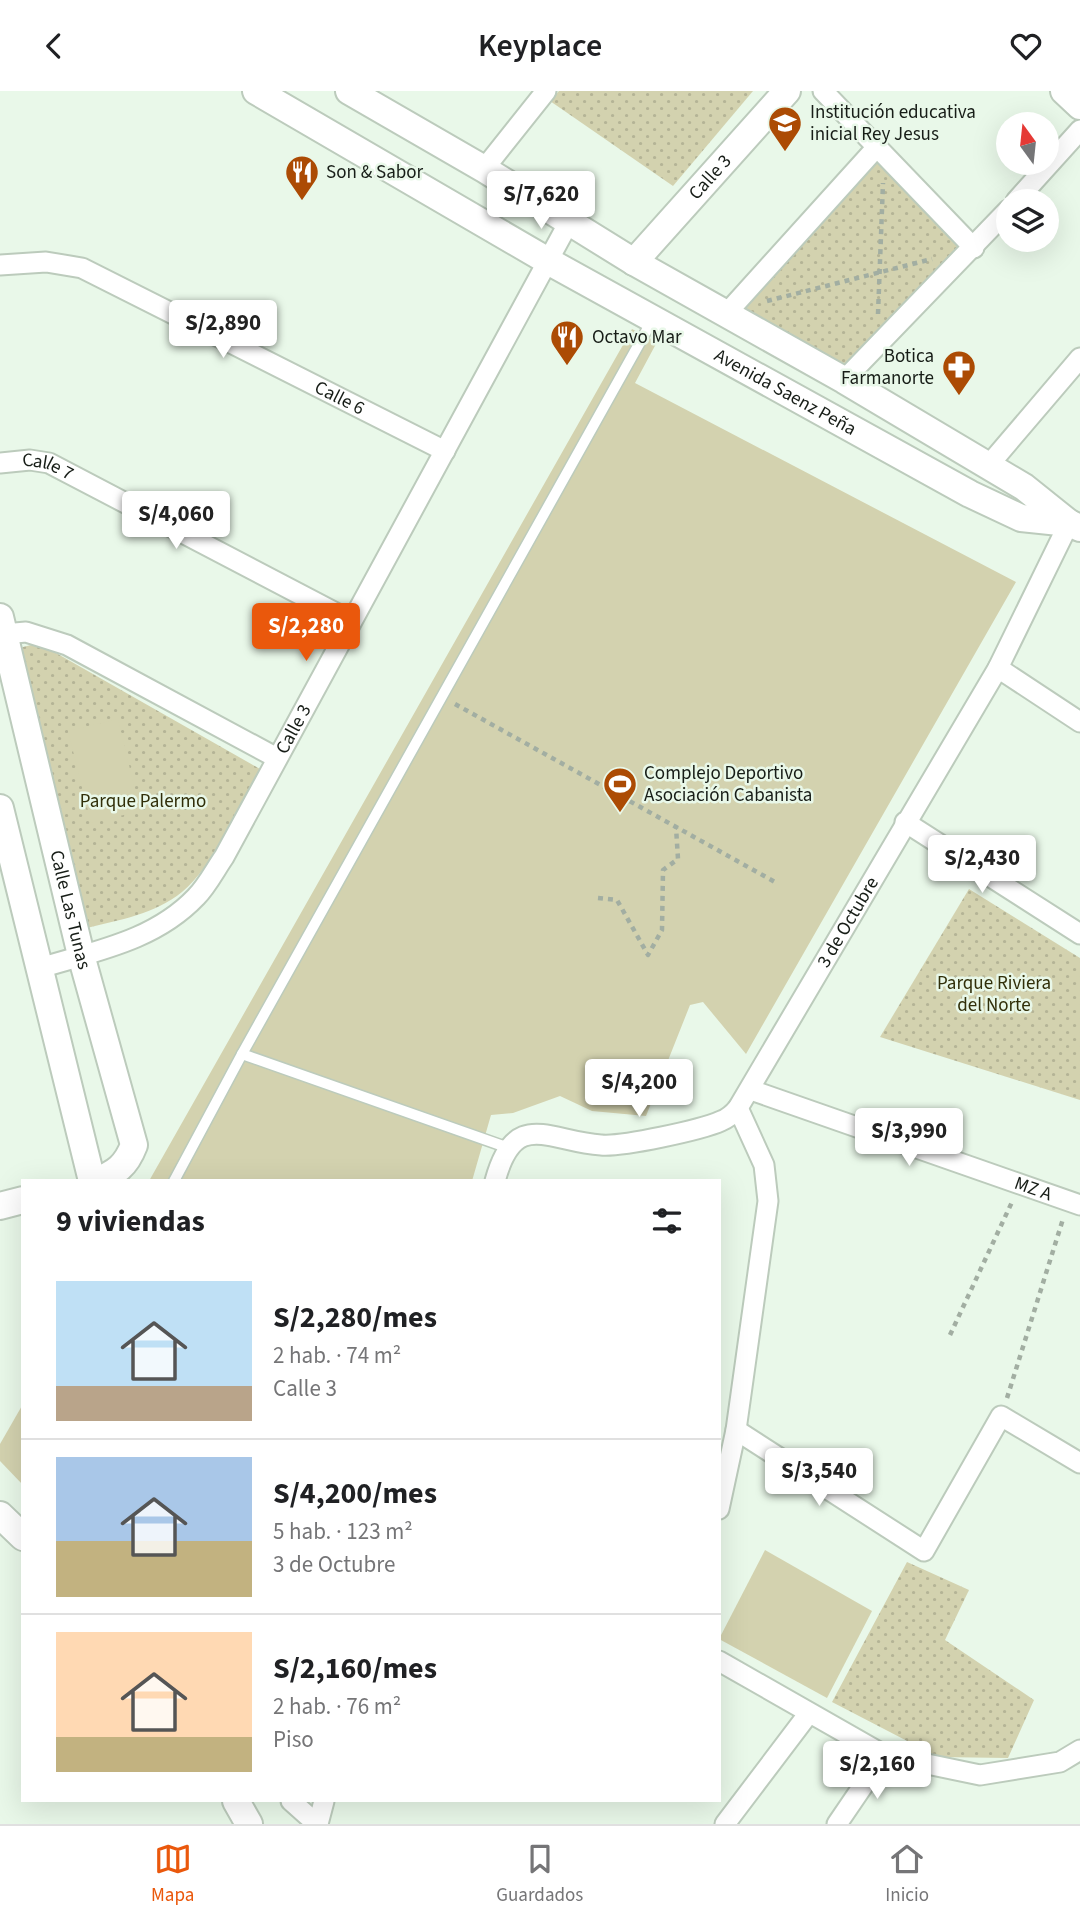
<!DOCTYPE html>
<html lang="es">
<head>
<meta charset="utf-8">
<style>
  :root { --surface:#fff; --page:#f6f6f6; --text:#202124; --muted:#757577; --line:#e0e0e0; --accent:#ea580c }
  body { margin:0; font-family:"Source Sans 3",sans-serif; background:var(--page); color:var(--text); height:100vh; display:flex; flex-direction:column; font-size:26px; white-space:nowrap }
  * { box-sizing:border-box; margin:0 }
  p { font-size:23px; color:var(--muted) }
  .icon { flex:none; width:38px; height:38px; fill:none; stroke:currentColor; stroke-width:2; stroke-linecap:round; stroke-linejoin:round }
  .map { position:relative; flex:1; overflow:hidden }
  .side { position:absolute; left:21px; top:1088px; width:700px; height:623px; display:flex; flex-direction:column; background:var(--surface); border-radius:0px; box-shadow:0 7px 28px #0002 }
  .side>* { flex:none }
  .needle { width:46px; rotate:345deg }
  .buttons { position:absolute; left:996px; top:21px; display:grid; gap:14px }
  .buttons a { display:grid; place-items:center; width:63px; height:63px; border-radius:50%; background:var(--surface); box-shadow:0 7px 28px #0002; font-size:35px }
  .price { position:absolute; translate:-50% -60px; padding:0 16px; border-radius:7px; background:#fff; color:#222; font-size:23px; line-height:46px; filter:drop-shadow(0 2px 4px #0008) }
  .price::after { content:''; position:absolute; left:50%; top:42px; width:21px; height:16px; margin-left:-10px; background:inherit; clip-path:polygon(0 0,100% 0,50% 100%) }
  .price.selected { background:var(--accent); color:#fff }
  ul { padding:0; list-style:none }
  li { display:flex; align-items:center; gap:21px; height:175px; padding:0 35px }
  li+li { border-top:2px solid var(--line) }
  li span { display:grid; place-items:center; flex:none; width:196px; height:140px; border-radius:0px; color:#555 }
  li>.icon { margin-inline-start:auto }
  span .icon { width:84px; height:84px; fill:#fffc; stroke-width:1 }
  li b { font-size:30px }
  h2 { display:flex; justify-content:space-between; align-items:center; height:84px; padding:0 35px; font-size:30px }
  header { display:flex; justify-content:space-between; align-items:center; height:91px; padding:0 35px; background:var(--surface); font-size:32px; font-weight:600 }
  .dock { display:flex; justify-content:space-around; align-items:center; height:98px; border-top:2px solid var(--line); background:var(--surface); font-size:19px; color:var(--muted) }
  .dock a { display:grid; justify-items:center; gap:4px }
  .dock .selected { color:var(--accent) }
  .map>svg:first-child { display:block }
  .park { fill:url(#park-dots) }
  .pitch { fill:#d3d2af }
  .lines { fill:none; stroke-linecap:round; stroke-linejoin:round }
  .lane-casing { stroke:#bccbbc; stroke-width:13 }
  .street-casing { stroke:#bccbbc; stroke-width:23 }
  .secondary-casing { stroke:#bccbbc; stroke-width:30 }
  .path { stroke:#a2aea2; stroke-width:4.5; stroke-dasharray:5 5; stroke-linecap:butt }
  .lane { stroke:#fff; stroke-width:10 }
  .street { stroke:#fff; stroke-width:19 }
  .secondary { stroke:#fff; stroke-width:26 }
  .labels { text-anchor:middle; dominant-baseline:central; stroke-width:5; stroke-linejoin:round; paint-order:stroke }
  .poi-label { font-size:19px; fill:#171d17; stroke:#e9f8e9; text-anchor:start }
  .street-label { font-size:19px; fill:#171d17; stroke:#e9f8e9 }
  .park-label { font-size:19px; fill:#312f09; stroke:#e9f8e9 }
</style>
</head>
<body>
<header><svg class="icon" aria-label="back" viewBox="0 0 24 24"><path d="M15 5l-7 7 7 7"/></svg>Keyplace<svg class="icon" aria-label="heart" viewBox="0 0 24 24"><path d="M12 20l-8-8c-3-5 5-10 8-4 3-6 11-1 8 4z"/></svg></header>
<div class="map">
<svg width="1080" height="1733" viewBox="0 0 1080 1733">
  <defs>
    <pattern id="park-dots" width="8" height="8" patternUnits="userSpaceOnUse" patternTransform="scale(1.75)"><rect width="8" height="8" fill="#d3d2af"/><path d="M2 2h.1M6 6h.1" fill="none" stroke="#b4b496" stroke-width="1.8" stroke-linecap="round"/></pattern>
  </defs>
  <rect width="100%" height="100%" fill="#e9f8e9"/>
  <g class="park">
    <polygon points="559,0 753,0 673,95 550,10"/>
    <polygon points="880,48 976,145 836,300 718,231"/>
    <path d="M31 554H42L260 678C239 715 215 774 182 801 155 823 119 829 87 837L19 557Z"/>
    <polygon points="969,798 1080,867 1080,1009 880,946"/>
    <polygon points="907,1471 969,1499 945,1549 1034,1609 1008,1667 938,1666 832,1611"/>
  </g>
  <g class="pitch">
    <polygon points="632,238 657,251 635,292 1016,491 746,963 703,911 690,914 646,1025 592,1020 560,1005 513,1022 491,1024 472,1090 149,1090"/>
    <polygon points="118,628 140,720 91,732 68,640"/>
    <polygon points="23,1313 23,1394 0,1370 0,1353"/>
    <polygon points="765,1459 872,1520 827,1607 719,1548"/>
  </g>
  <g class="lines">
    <g class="lane-casing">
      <g id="lane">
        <polyline points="242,963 509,1057"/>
        <polyline points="174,1090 242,963 653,228"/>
      </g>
    </g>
    <g class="street-casing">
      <g id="street">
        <polyline points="823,0 974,157"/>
        <polyline points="484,78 546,0"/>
        <polyline points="1016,110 1080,39"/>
        <path id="s1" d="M0 174 46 171 82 177 445 360"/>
        <polyline points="726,223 876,57"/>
        <polyline points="844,289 1008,119"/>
        <path id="s2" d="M0 372 30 369 49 372 351 530"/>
        <polyline points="988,375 1080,267"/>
        <polyline points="4,543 26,541 67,554 277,667"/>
        <polyline points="998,577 1080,631"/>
        <polyline points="905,731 1080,843"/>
        <path id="s3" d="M40 877C95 860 154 850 196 806 207 795 215 779 224 766L569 131"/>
        <path id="s4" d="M751 999 1080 1114"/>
        <path id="s5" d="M495 1090C515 1016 549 1051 601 1054 622 1056 701 1039 721 1030 729 1027 733 1023 738 1017L998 577 1069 432"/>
        <polyline points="736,1339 924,1460 1001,1325 1080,1372"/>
        <polyline points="719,1418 736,1339 768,1110 764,1074 738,1017"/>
        <polyline points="719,1570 884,1664 980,1684 1060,1671 1080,1659"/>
        <polyline points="291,1710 317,1733"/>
        <polyline points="318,1733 324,1710"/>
        <polyline points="725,1733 809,1622"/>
        <polyline points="837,1733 884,1664"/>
      </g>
    </g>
    <g class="secondary-casing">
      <g id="secondary">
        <path id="s6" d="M256 0 548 170 970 403 1021 427 1069 432 1080 437"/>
        <polyline points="349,0 484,78 634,171 844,289 1024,396 1069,432"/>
        <polyline points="1064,0 1080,15"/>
        <path id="s7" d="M634 171 787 0"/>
        <path id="s8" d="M0 526 81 864 134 1054C126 1075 116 1082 96 1090"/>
        <polyline points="0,717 92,1090"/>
        <polyline points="0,1115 23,1109"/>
        <polyline points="0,1424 23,1446"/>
        <polyline points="236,1710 249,1733"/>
      </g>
    </g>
    <g class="path">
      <polyline points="767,210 932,168"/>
      <polyline points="878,223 883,92"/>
      <polyline points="455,613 775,791"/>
      <polyline points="598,807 617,809 648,864 662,839 663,779 678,768 676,736"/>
      <polyline points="950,1244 1012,1111"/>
      <polyline points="1007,1307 1063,1128"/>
    </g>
    <use href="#lane" class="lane"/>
    <use href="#street" class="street"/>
    <use href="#secondary" class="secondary"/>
  </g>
  <defs>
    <g id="school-pin" transform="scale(1.75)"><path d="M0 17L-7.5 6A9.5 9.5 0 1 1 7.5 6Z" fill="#ac4b04" stroke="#e9f8e9"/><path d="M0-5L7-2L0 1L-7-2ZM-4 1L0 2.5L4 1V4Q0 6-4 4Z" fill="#fff"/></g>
    <g id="restaurant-pin" transform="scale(1.75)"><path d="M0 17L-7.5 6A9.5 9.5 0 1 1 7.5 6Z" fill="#ac4b04" stroke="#e9f8e9"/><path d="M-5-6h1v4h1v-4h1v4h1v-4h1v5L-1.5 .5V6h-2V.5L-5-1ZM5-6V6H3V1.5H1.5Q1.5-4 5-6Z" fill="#fff"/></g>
    <g id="pharmacy-pin" transform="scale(1.75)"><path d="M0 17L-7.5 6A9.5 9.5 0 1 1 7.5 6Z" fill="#ac4b04" stroke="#e9f8e9"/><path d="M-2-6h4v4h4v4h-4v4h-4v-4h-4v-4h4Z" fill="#fff"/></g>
    <g id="stadium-pin" transform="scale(1.75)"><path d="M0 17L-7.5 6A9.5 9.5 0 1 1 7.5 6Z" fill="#ac4b04" stroke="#e9f8e9"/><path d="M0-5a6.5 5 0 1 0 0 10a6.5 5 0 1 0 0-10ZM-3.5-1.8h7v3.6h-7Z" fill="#fff"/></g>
  </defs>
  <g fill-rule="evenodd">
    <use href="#school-pin" x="785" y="32"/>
    <use href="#restaurant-pin" x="302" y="81"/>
    <use href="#restaurant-pin" x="567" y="246"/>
    <use href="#pharmacy-pin" x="959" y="276"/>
    <use href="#stadium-pin" x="620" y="693"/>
  </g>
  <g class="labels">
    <g class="poi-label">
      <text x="810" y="21">Institución educativa<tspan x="810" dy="22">inicial Rey Jesus</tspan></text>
      <text x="326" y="81">Son &amp; Sabor</text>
      <text x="592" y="246">Octavo Mar</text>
      <text x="934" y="265" text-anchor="end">Botica<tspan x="934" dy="22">Farmanorte</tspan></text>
      <text x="644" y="682">Complejo Deportivo<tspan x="644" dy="22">Asociación Cabanista</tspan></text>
    </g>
    <g class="street-label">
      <text stroke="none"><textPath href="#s7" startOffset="114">Calle 3</textPath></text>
      <text stroke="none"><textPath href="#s6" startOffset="609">Avenida Saenz Peña</textPath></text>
      <text stroke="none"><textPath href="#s1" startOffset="371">Calle 6</textPath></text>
      <text stroke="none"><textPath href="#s2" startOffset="49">Calle 7</textPath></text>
      <text stroke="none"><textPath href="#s3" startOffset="368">Calle 3</textPath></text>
      <text stroke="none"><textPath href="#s8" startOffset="301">Calle Las Tunas</textPath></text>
      <text stroke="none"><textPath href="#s5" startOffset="494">3 de Octubre</textPath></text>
      <text stroke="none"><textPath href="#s4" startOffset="299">MZ A</textPath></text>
    </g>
    <g class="park-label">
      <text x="143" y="710">Parque Palermo</text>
      <text x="994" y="892">Parque Riviera<tspan x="994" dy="22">del Norte</tspan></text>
    </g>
  </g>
</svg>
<div class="buttons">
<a><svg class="needle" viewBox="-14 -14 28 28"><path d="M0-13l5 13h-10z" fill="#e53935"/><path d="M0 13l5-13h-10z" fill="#757577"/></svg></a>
<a><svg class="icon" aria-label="layers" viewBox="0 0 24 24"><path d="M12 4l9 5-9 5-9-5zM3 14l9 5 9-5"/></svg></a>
</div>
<b class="price" style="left:541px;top:140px">S/7,620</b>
<b class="price" style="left:223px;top:269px">S/2,890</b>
<b class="price" style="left:176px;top:460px">S/4,060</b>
<b class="price selected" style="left:306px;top:572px">S/2,280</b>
<b class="price" style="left:982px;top:804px">S/2,430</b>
<b class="price" style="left:639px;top:1028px">S/4,200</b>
<b class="price" style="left:909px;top:1077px">S/3,990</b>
<b class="price" style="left:819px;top:1417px">S/3,540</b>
<b class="price" style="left:877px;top:1710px">S/2,160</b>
<section class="side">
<h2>9 viviendas<svg class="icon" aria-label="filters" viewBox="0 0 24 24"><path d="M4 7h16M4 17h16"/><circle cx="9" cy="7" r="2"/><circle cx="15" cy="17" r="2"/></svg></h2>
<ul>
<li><span style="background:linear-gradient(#bfe0f5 75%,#b9a48a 0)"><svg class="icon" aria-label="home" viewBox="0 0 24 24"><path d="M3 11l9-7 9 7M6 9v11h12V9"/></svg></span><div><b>S/2,280/mes</b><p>2 hab. · 74 m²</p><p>Calle 3</p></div></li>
<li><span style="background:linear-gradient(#a9c7e8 60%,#c2b280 0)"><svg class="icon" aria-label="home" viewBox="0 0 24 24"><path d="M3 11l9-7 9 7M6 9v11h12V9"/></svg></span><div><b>S/4,200/mes</b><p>5 hab. · 123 m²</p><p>3 de Octubre</p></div></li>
<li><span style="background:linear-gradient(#ffd9b3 75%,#c2b280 0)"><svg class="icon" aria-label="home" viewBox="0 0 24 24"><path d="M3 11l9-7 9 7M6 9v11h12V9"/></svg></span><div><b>S/2,160/mes</b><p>2 hab. · 76 m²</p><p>Piso</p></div></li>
</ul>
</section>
</div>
<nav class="dock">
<a class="selected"><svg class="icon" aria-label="map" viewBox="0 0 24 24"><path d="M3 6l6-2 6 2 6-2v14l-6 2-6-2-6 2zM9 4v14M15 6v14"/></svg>Mapa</a>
<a><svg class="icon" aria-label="saved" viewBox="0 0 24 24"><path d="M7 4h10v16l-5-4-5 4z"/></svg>Guardados</a>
<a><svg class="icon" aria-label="home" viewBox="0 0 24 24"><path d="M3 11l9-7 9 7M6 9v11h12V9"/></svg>Inicio</a>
</nav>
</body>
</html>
